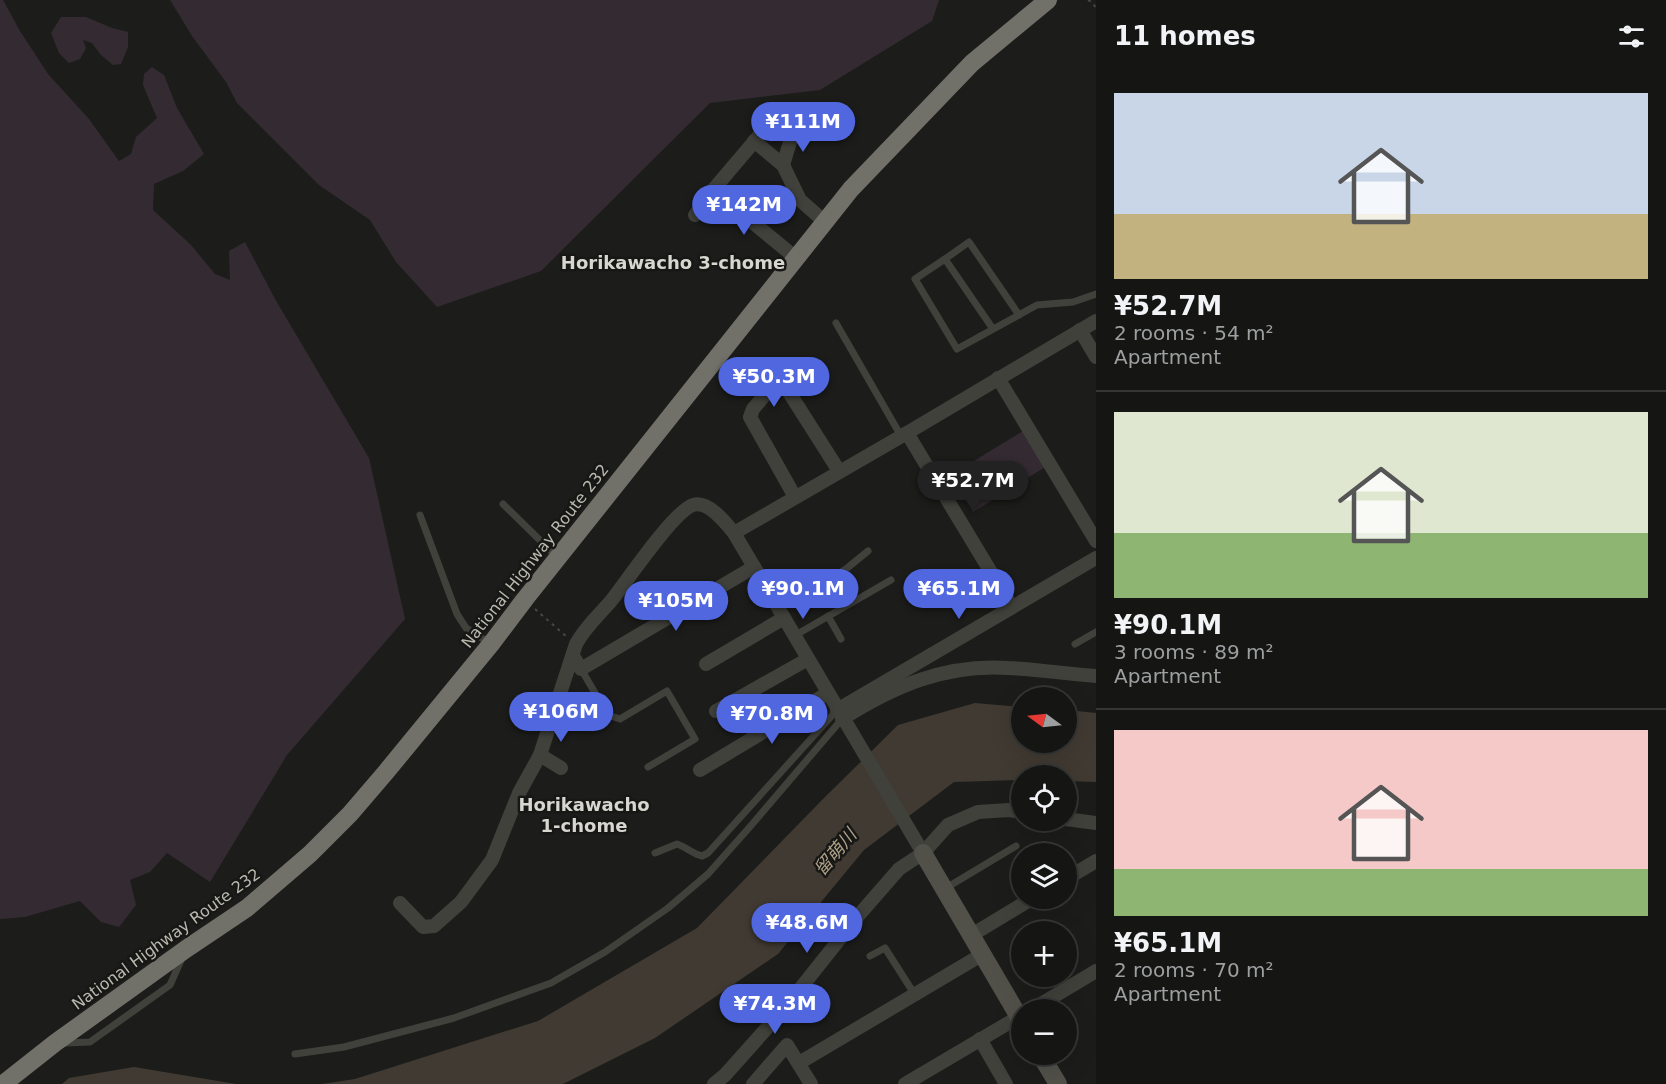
<!DOCTYPE html>
<html lang="en">
<head>
<meta charset="utf-8">
<style>
  :root { --surface:#151614; --page:#222322; --text:#f1f3f6; --muted:#9d9fa0; --line:#343534; --accent:#5067e0 }
  body { margin:0; font-family:"DejaVu Sans","Noto Sans JP",sans-serif; background:var(--page); color:var(--text); height:100vh; display:flex; flex-direction:column; font-size:22px; white-space:nowrap }
  * { box-sizing:border-box; margin:0 }
  p { font-size:20px; color:var(--muted) }
  .icon { flex:none; width:33px; height:33px; fill:none; stroke:currentColor; stroke-width:2; stroke-linecap:round; stroke-linejoin:round }
  .map { position:relative; flex:1; overflow:hidden }
  .sheet { display:flex; flex-direction:column; background:var(--surface); width:570px }
  .sheet>* { flex:none }
  .needle { width:39px; rotate:285deg }
  .buttons { position:absolute; left:1011px; top:687px; display:grid; gap:12px }
  .buttons a { display:grid; place-items:center; width:66px; height:66px; border-radius:50%; background:var(--surface); box-shadow:0 6px 24px #0002,0 0 0 2px var(--line); font-size:30px }
  .price { position:absolute; translate:-50% -51px; padding:0 14px; border-radius:21px; background:var(--accent); color:#fff; font-size:20px; line-height:39px; filter:drop-shadow(0 2px 3px #0008) }
  .price::after { content:''; position:absolute; left:50%; top:36px; width:18px; height:14px; margin-left:-9px; background:inherit; clip-path:polygon(0 0,100% 0,50% 100%) }
  .price.active { background:#222; color:#fff }
  ul { padding:0; list-style:none }
  li { display:grid; align-content:center; gap:12px; height:318px; padding:0 18px }
  li+li { border-top:2px solid var(--line) }
  li span { display:grid; place-items:center; height:186px; border-radius:0px; color:#555 }
  li>.icon { margin-inline-start:auto }
  span .icon { width:108px; height:108px; fill:#fffc; stroke-width:1 }
  li b { font-size:26px }
  h2 { display:flex; justify-content:space-between; align-items:center; height:72px; padding:0 18px; font-size:26px }
  main { display:flex; flex:1; min-height:0 }
  .map>svg:first-child { display:block }
  .green { fill:#332b31 }
  .water { fill:#403a32 }
  .lines { fill:none; stroke-linecap:round; stroke-linejoin:round }
  .path { stroke:#484842; stroke-width:2; stroke-dasharray:3 4.5; stroke-linecap:butt }
  .lane { stroke:#41413c; stroke-width:7 }
  .street { stroke:#41413c; stroke-width:14 }
  .secondary { stroke:#51514a; stroke-width:18 }
  .highway { stroke:#727169; stroke-width:18 }
  .labels { text-anchor:middle; dominant-baseline:central; stroke-width:5; stroke-linejoin:round; paint-order:stroke }
  .street-label { font-size:16px; fill:#bbb9af; stroke:#171816 }
  .neighbourhood-label { font-size:18px; font-weight:bold; fill:#d7d6cf; stroke:#171816 }
  .water-label { font-size:18px; font-style:italic; fill:#b1a38a; stroke:#171816 }
</style>
</head>
<body>
<main>
<div class="map">
<svg width="1096" height="1084" viewBox="0 0 1096 1084">
  <rect width="100%" height="100%" fill="#1c1d1b"/>
  <g class="green">
    <polygon points="0,0 3,0 20,31 48,74 89,119 119,161 131,154 136,137 157,118 143,85 144,74 152,67 164,75 177,108 204,154 183,171 154,184 153,210 191,245 215,274 230,280 229,251 245,242 275,299 369,458 405,619 287,755 210,882 167,853 150,872 130,880 136,905 119,927 101,922 80,901 25,917 0,919"/>
    <polygon points="170,0 939,0 932,21 820,90 710,103 541,271 437,307 396,262 370,220 319,185 237,103 226,82 192,36"/>
    <polygon points="61,17 86,17 112,28 128,32 128,47 121,64 113,65 101,55 92,43 83,40 86,48 80,59 69,63 59,53 51,33"/>
    <polygon points="1023,431 1045,467 973,512 951,475"/>
  </g>
  <g class="water">
    <polygon points="975,703 1021,707 1022,742 1066,742 1067,710 1096,713 1096,782 1067,781 1066,776 1022,776 1021,780 954,782 864,850 778,954 655,1038 563,1084 322,1084 355,1079 538,1021 697,928 821,801 898,725"/>
    <polygon points="134,1067 236,1084 62,1084 69,1078"/>
  </g>
  <g class="lines">
    <g class="path">
      <polyline points="1088,0 1092,2 1096,8"/>
      <polyline points="535,609 567,637"/>
    </g>
    <g class="lane">
      <polyline points="945,259 969,242 1019,315"/>
      <polyline points="836,323 901,436"/>
      <polyline points="993,329 945,259 915,279 957,349 1037,305 1073,302 1096,294"/>
      <polyline points="503,504 556,556"/>
      <polyline points="420,515 457,614 466,628 491,644"/>
      <polyline points="778,608 846,569 868,551"/>
      <polyline points="828,616 841,639"/>
      <polyline points="794,636 891,580"/>
      <polyline points="1075,644 1096,632"/>
      <polyline points="581,669 608,715 620,719 667,691 695,739 648,767"/>
      <path d="M655 853 677 844C686 847 693 854 702 856L708 853 837 710"/>
      <polyline points="946,888 1016,846"/>
      <polyline points="870,956 885,948 915,995"/>
      <polyline points="64,1043 90,1042 170,985 182,958"/>
      <polyline points="295,1054 344,1047 454,1018 551,983 605,952 668,908 708,874 748,829 842,719"/>
    </g>
    <g class="street">
      <polyline points="754,141 783,165 800,200 825,222"/>
      <polyline points="783,165 790,142 796,130"/>
      <polyline points="713,190 796,258"/>
      <polyline points="695,215 713,190 775,117"/>
      <polyline points="1080,330 1096,357"/>
      <polyline points="998,378 1096,541"/>
      <polyline points="907,433 1012,607"/>
      <polyline points="795,497 750,417 753,409 774,384 785,386 839,471"/>
      <polyline points="734,533 907,433 1096,321"/>
      <polyline points="573,656 581,669 754,567"/>
      <polyline points="706,664 784,618"/>
      <polyline points="837,710 1096,558"/>
      <polyline points="716,711 808,659"/>
      <path d="M842 719C894 686 945 664 1008 668 1037 669 1067 674 1096 676"/>
      <polyline points="540,755 561,768"/>
      <polyline points="700,770 828,693"/>
      <polyline points="1066,819 1096,823"/>
      <polyline points="1066,879 1096,861"/>
      <path d="M400 903 423 927 434 926 461 902 492 860 519 793 540 755 576 644C585 627 599 615 611 601 627 581 673 512 693 505 708 500 726 523 734 533L923 853"/>
      <polyline points="970,936 1033,898"/>
      <polyline points="1031,1010 1096,971"/>
      <polyline points="980,1039 1006,1084"/>
      <polyline points="799,1063 983,954"/>
      <polyline points="714,1084 725,1075 784,1009 858,916 899,869 923,853 948,825 978,812 1009,810 1022,812"/>
      <polyline points="753,1084 787,1045 811,1084"/>
      <polyline points="905,1084 1022,1015"/>
    </g>
    <g class="secondary">
      <polyline points="923,853 1022,1022"/>
      <polyline points="1040,1054 1058,1084"/>
    </g>
    <polyline class="highway" points="3,1084 55,1043 186,949 247,908 310,854 350,814 386,772 491,644 525,599 851,189 972,63 1048,0"/>
  </g>
  <g class="labels">
    <g class="street-label">
      <text transform="translate(535 556) rotate(-52)">National Highway Route 232</text>
      <text transform="translate(166 939) rotate(-36)">National Highway Route 232</text>
    </g>
    <g class="neighbourhood-label">
      <text x="673" y="262">Horikawacho 3-chome</text>
      <text x="584" y="804">Horikawacho<tspan x="584" dy="21">1-chome</tspan></text>
    </g>
    <g class="water-label">
      <text transform="translate(835 852) rotate(-50)">留萌川</text>
    </g>
  </g>
</svg>
<div class="buttons">
<a><svg class="needle" viewBox="-14 -14 28 28"><path d="M0-13l5 13h-10z" fill="#e53935"/><path d="M0 13l5-13h-10z" fill="#9d9fa0"/></svg></a>
<a><svg class="icon" aria-label="locate" viewBox="0 0 24 24"><circle cx="12" cy="12" r="6"/><path d="M12 2v4M12 18v4M2 12h4M18 12h4"/></svg></a>
<a><svg class="icon" aria-label="layers" viewBox="0 0 24 24"><path d="M12 4l9 5-9 5-9-5zM3 14l9 5 9-5"/></svg></a>
<a>+</a>
<a>−</a>
</div>
<b class="price" style="left:803px;top:153px">¥111M</b>
<b class="price" style="left:744px;top:236px">¥142M</b>
<b class="price" style="left:774px;top:408px">¥50.3M</b>
<b class="price active" style="left:973px;top:512px">¥52.7M</b>
<b class="price" style="left:803px;top:620px">¥90.1M</b>
<b class="price" style="left:959px;top:620px">¥65.1M</b>
<b class="price" style="left:676px;top:632px">¥105M</b>
<b class="price" style="left:561px;top:743px">¥106M</b>
<b class="price" style="left:772px;top:745px">¥70.8M</b>
<b class="price" style="left:807px;top:954px">¥48.6M</b>
<b class="price" style="left:775px;top:1035px">¥74.3M</b>
</div>
<section class="sheet">
<h2>11 homes<svg class="icon" aria-label="filters" viewBox="0 0 24 24"><path d="M4 7h16M4 17h16"/><circle cx="9" cy="7" r="2"/><circle cx="15" cy="17" r="2"/></svg></h2>
<ul>
<li><span style="background:linear-gradient(#c9d6e8 65%,#c2b280 0)"><svg class="icon" aria-label="home" viewBox="0 0 24 24"><path d="M3 11l9-7 9 7M6 9v11h12V9"/></svg></span><div><b>¥52.7M</b><p>2 rooms · 54 m²</p><p>Apartment</p></div></li>
<li><span style="background:linear-gradient(#dfe7d0 65%,#8fb573 0)"><svg class="icon" aria-label="home" viewBox="0 0 24 24"><path d="M3 11l9-7 9 7M6 9v11h12V9"/></svg></span><div><b>¥90.1M</b><p>3 rooms · 89 m²</p><p>Apartment</p></div></li>
<li><span style="background:linear-gradient(#f6c9c9 75%,#8fb573 0)"><svg class="icon" aria-label="home" viewBox="0 0 24 24"><path d="M3 11l9-7 9 7M6 9v11h12V9"/></svg></span><div><b>¥65.1M</b><p>2 rooms · 70 m²</p><p>Apartment</p></div></li>
</ul>
</section>
</main>
</body>
</html>
